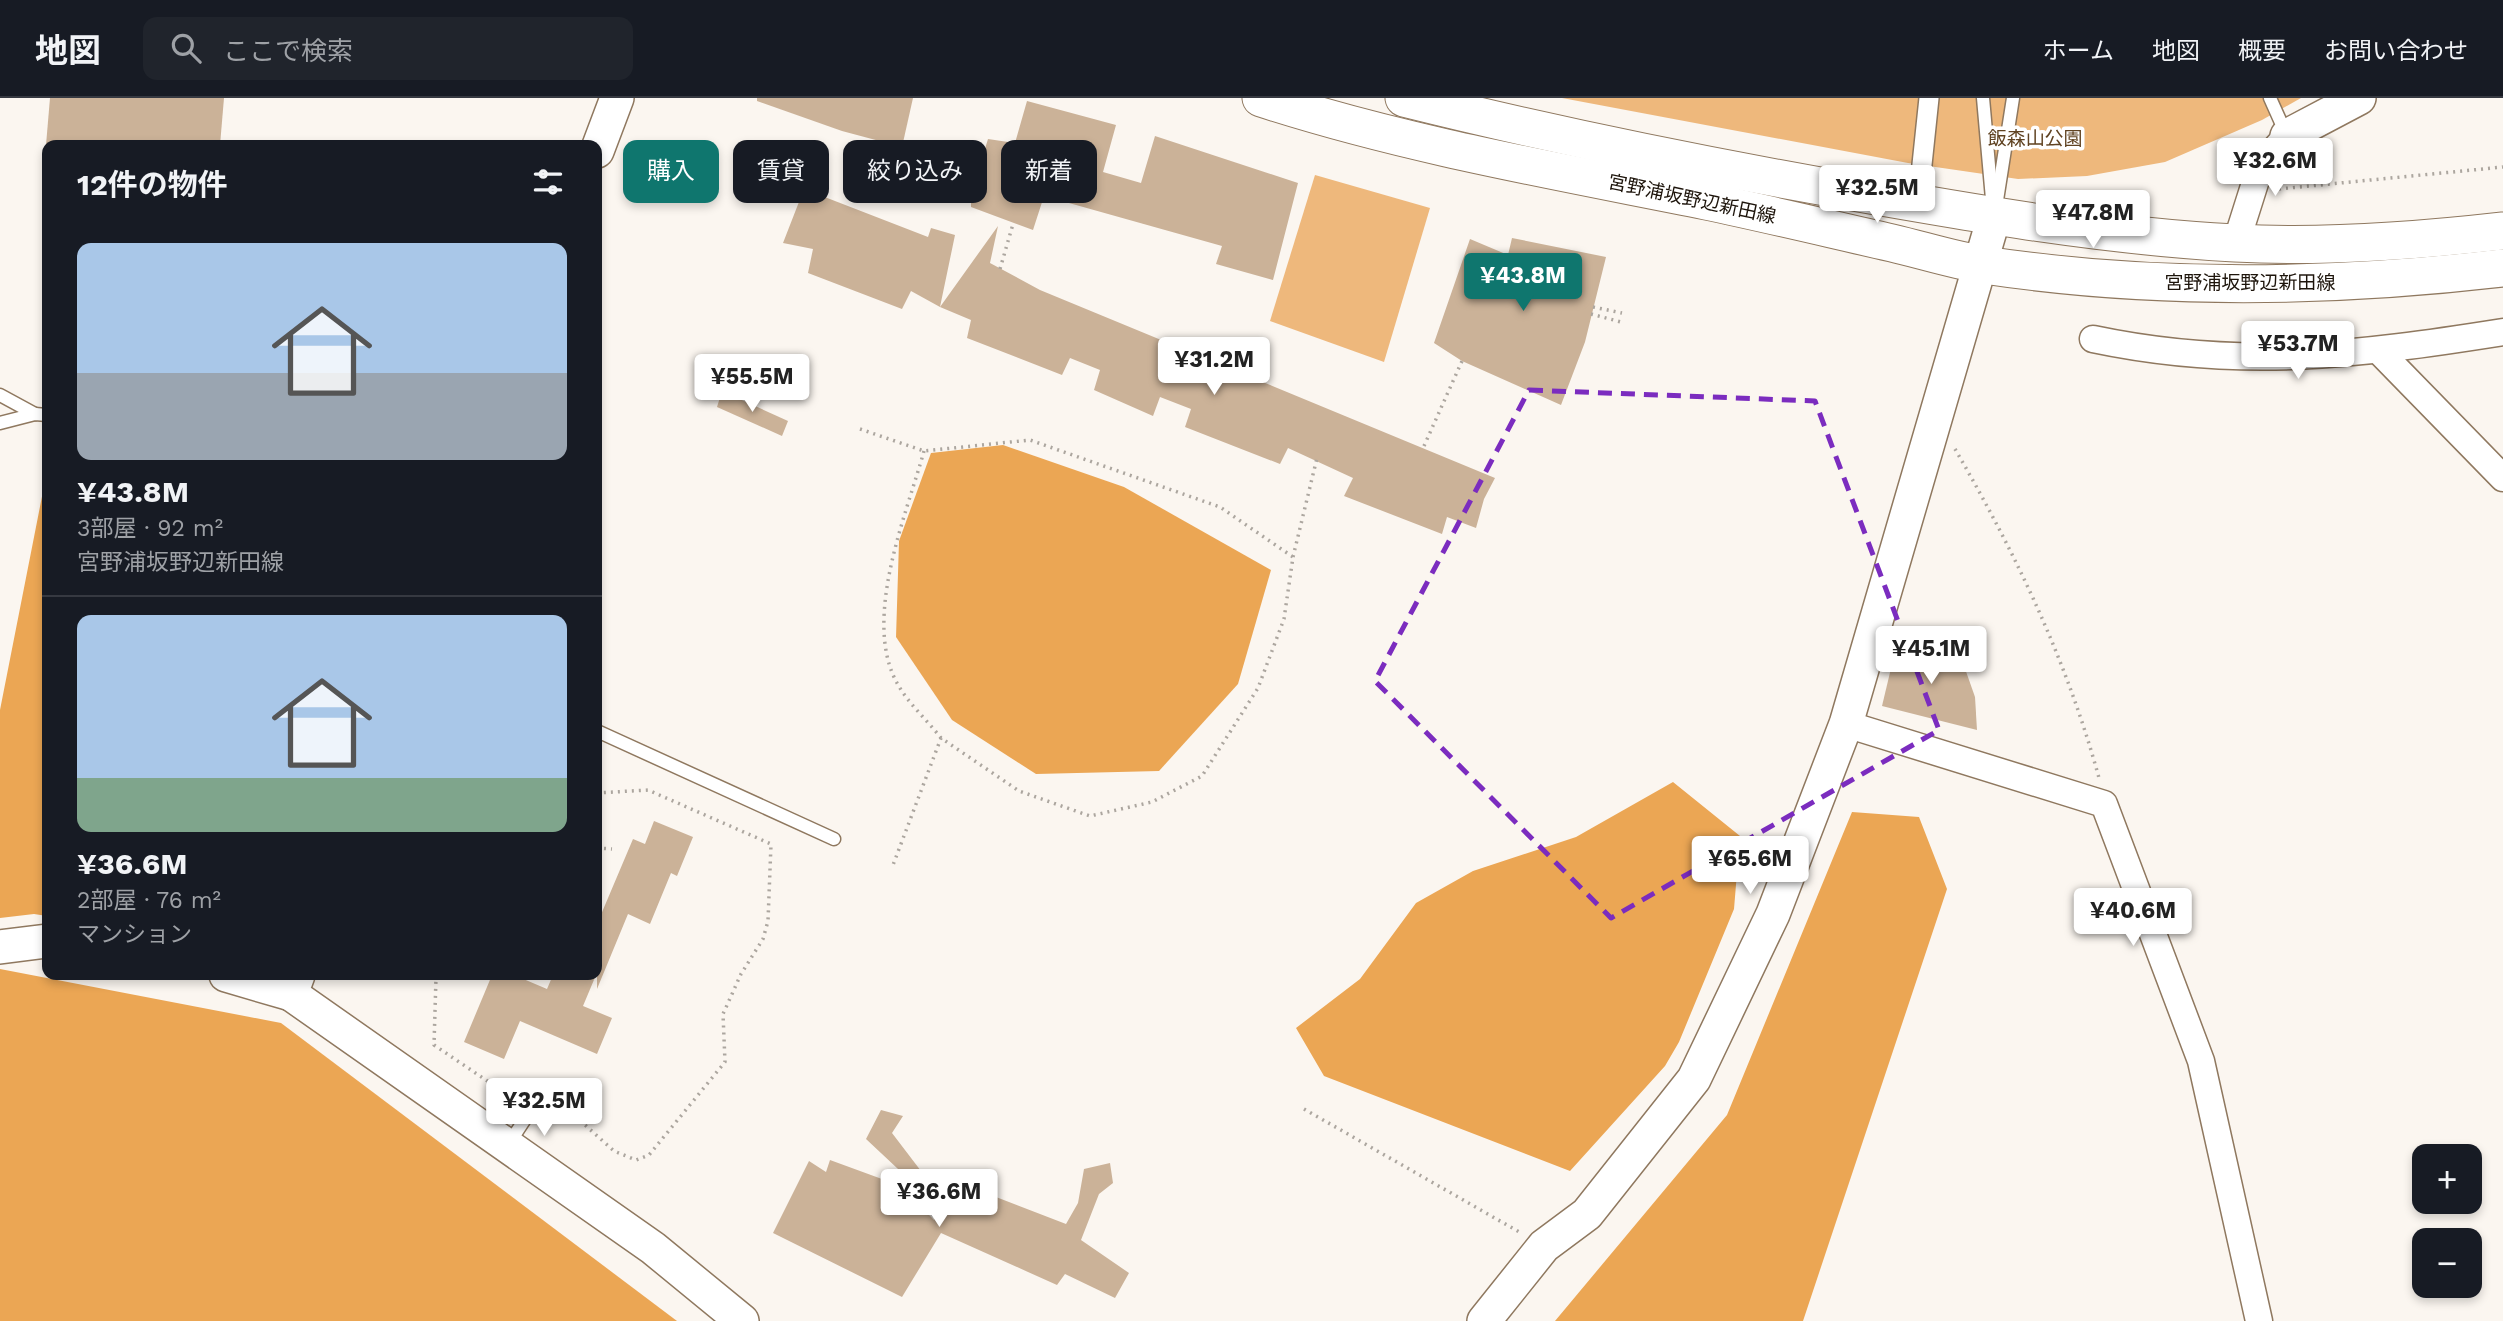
<!DOCTYPE html>
<html lang="ja">
<head>
<meta charset="utf-8">
<style>
  :root { --surface:#171b24; --page:#20242c; --text:#f1f3f6; --muted:#9ea1a6; --line:#363941; --accent:#0f766e }
  body { margin:0; font-family:"Work Sans","Noto Sans JP",sans-serif; background:var(--page); color:var(--text); height:100vh; display:flex; flex-direction:column; font-size:26px; white-space:nowrap }
  * { box-sizing:border-box; margin:0 }
  p { font-size:23px; color:var(--muted) }
  .icon { flex:none; width:38px; height:38px; fill:none; stroke:currentColor; stroke-width:2; stroke-linecap:round; stroke-linejoin:round }
  .map { position:relative; flex:1; overflow:hidden }
  .panel { position:absolute; left:42px; top:42px; width:560px; height:840px; display:flex; flex-direction:column; background:var(--surface); border-radius:14px; box-shadow:0 4px 10px #0003 }
  .panel>* { flex:none }
  .hud { position:absolute; left:623px; top:42px; width:665px; height:63px; display:flex; gap:14px }
  .controls { position:absolute; left:2412px; top:1046px; display:grid; gap:14px }
  .controls a { display:grid; place-items:center; width:70px; height:70px; border-radius:14px; background:var(--surface); box-shadow:0 4px 10px #0003; font-size:35px }
  .price { position:absolute; translate:-50% -60px; padding:0 16px; border-radius:7px; background:#fff; color:#222; font-size:23px; line-height:46px; filter:drop-shadow(0 2px 4px #0008) }
  .price::after { content:''; position:absolute; left:50%; top:42px; width:21px; height:16px; margin-left:-10px; background:inherit; clip-path:polygon(0 0,100% 0,50% 100%) }
  .price.selected { background:var(--accent); color:#fff }
  ul { padding:0; list-style:none }
  li { display:grid; align-content:center; gap:14px; height:371px; padding:0 35px }
  li+li { border-top:2px solid var(--line) }
  li span { display:grid; place-items:center; height:217px; border-radius:14px; color:#555 }
  li>.icon { margin-inline-start:auto }
  span .icon { width:126px; height:126px; fill:#fffc; stroke-width:1 }
  li b { font-size:30px }
  h2 { display:flex; justify-content:space-between; align-items:center; height:84px; padding:0 35px; font-size:30px }
  .pill { padding:0 24px; border-radius:14px; background:var(--surface); box-shadow:0 4px 10px #0003; font-size:24px; line-height:63px }
  .pill.selected { background:var(--accent); color:#fff }
  header { display:flex; align-items:center; gap:42px; box-sizing:border-box; height:98px; padding:0 35px; background:var(--surface); border-bottom:2px solid var(--line) }
  header strong { font-size:33px }
  nav { display:flex; gap:38px; margin-inline-start:auto; font-size:24px }
  .search { width:490px; height:63px; background:var(--page); display:flex; align-items:center; gap:18px; box-sizing:border-box; padding:0 24px; border-radius:14px; color:var(--muted); font-size:26px }
  .map>svg:first-child { display:block }
  .green { fill:#eeb87c }
  .forest { fill:#eba654 }
  .building { fill:#cbb298 }
  .lines { fill:none; stroke-linecap:round; stroke-linejoin:round }
  .service-casing { stroke:#8f785f; stroke-width:15 }
  .pedestrian-casing { stroke:#8f785f; stroke-width:22 }
  .minor-casing { stroke:#8f785f; stroke-width:29 }
  .tertiary-casing { stroke:#8f785f; stroke-width:36 }
  .secondary-casing { stroke:#8f785f; stroke-width:39 }
  .path { stroke:#aca69f; stroke-width:3.5; stroke-dasharray:2 5; stroke-linecap:butt }
  .service { stroke:#fff; stroke-width:12 }
  .pedestrian { stroke:#fff; stroke-width:19 }
  .minor { stroke:#fff; stroke-width:26 }
  .tertiary { stroke:#fff; stroke-width:33 }
  .secondary { stroke:#fff; stroke-width:37 }
  .marked { fill:none; stroke:#7b2cbf; stroke-width:5; stroke-dasharray:14 9; stroke-linejoin:round }
  .labels { text-anchor:middle; dominant-baseline:central; stroke-width:7; stroke-linejoin:round; paint-order:stroke }
  .park-label { font-size:19px; fill:#604322; stroke:#fff }
  .street-label { font-size:19px; fill:#1d140b; stroke:#fff }
</style>
</head>
<body>
<header>
<strong>地図</strong>
<div class="search"><svg class="icon" aria-label="search" viewBox="0 0 24 24"><circle cx="10" cy="10" r="6"/><path d="M15 15l6 6"/></svg>ここで検索</div>
<nav><a>ホーム</a><a>地図</a><a>概要</a><a>お問い合わせ</a></nav>
</header>
<div class="map">
<svg width="2503" height="1223" viewBox="0 0 2503 1223">
  <rect width="100%" height="100%" fill="#fbf6f0"/>
  <g class="green">
    <polygon points="1562,0 2301,0 2262,22 2165,64 2087,78 2018,81 1908,65"/>
    <polygon points="1315,77 1430,110 1384,264 1270,223"/>
  </g>
  <g class="forest">
    <polygon points="1003,347 1124,389 1271,472 1238,586 1159,673 1036,676 952,622 896,539 899,443 931,355"/>
    <polygon points="47,373 47,818 34,816 0,820 0,612"/>
    <polygon points="1673,684 1740,738 1734,811 1679,944 1665,968 1570,1073 1324,978 1296,930 1360,881 1416,805 1473,773 1576,739"/>
    <polygon points="1852,714 1919,719 1947,791 1803,1223 1555,1223 1727,1017"/>
    <polygon points="0,871 281,925 677,1223 0,1223"/>
  </g>
  <g class="building">
    <polygon points="50,0 224,0 220,47 46,47"/>
    <polygon points="757,0 913,0 902,49 842,33 757,3"/>
    <polygon points="1027,3 1116,27 1103,74 1141,85 1155,38 1298,85 1273,182 1216,166 1222,148 1044,98 1033,132 971,109 971,96 988,41 1015,45"/>
    <polygon points="665,44 685,50 671,92 656,86"/>
    <polygon points="804,91 928,139 931,130 955,137 940,209 911,193 902,211 808,175 813,151 783,145"/>
    <polygon points="998,128 990,165 1040,192 1495,380 1484,401 1476,430 1447,419 1442,436 1344,398 1353,380 1288,350 1280,366 1185,329 1191,311 1160,299 1153,318 1094,292 1100,272 1070,260 1062,277 967,240 971,222 940,209"/>
    <polygon points="1512,140 1606,159 1585,244 1561,307 1462,263 1434,245 1470,141 1508,157"/>
    <polygon points="722,293 788,323 782,338 717,309"/>
    <polygon points="1898,541 1962,562 1975,599 1977,632 1882,608"/>
    <polygon points="654,723 693,739 677,778 671,775 650,826 628,816 597,891 597,826 633,741 645,746"/>
    <polygon points="492,877 514,877 547,891 553,877 596,877 583,908 612,920 597,956 520,923 504,961 464,944"/>
    <polygon points="881,1012 903,1018 892,1035 937,1094 929,1100 866,1041"/>
    <polygon points="830,1062 901,1088 934,1122 952,1082 1066,1126 1078,1105 1084,1071 1110,1065 1113,1085 1099,1096 1081,1142 1129,1175 1115,1200 1065,1176 1057,1187 941,1135 902,1199 773,1135 809,1063 826,1074"/>
  </g>
  <g class="lines">
    <g class="service-casing">
      <g id="service">
        <polyline points="1983,0 1992,101"/>
        <polyline points="2270,0 2287,38"/>
        <polyline points="1995,115 2013,0"/>
        <polyline points="0,297 35,316"/>
        <polyline points="0,325 35,316 47,317"/>
        <polyline points="597,633 834,741"/>
        <polyline points="508,1047 531,1012"/>
      </g>
    </g>
    <g class="pedestrian-casing">
      <polyline id="pedestrian" points="1921,76 1929,0"/>
    </g>
    <g class="minor-casing">
      <g id="minor">
        <polyline points="2236,145 2261,66 2287,38"/>
        <path d="M2093 241C2240 272 2357 257 2503 234"/>
        <polyline points="2380,254 2503,380"/>
        <polyline points="1846,626 2104,706 2201,963 2259,1223"/>
      </g>
    </g>
    <g class="tertiary-casing">
      <g id="tertiary">
        <polyline points="2287,38 2359,0"/>
        <polyline points="597,53 617,0"/>
        <polyline points="0,849 47,843"/>
        <polyline points="226,877 291,896"/>
        <polyline points="298,877 291,896 653,1150 742,1223"/>
        <polyline points="1484,1223 1544,1148 1587,1116 1694,981 1773,816 1846,626 1994,119"/>
      </g>
    </g>
    <g class="secondary-casing">
      <g id="secondary">
        <path d="M1261 0C1406 47 1557 73 1706 103 1768 116 1830 131 1892 145 1922 152 1953 162 1984 167 2156 193 2331 190 2503 170"/>
        <path d="M1404 0C1548 36 1695 66 1842 92 1972 115 2103 138 2235 145 2324 150 2415 143 2503 133"/>
      </g>
    </g>
    <g class="path">
      <polyline points="898,71 971,96"/>
      <polyline points="2279,91 2503,69"/>
      <polyline points="1000,171 1013,126"/>
      <polyline points="1593,209 1622,215"/>
      <polyline points="1591,216 1621,224"/>
      <polyline points="860,331 924,353 1030,342 1220,409 1293,459 1284,521 1258,590 1202,678 1152,704 1090,718 1019,693 941,640 893,767"/>
      <polyline points="1424,348 1462,263"/>
      <path d="M1955 351C2016 456 2067 563 2099 680"/>
      <path d="M924 353C906 418 862 521 897 585 907 604 927 622 941 640"/>
      <polyline points="1293,459 1317,360"/>
      <polyline points="597,750 612,751"/>
      <polyline points="459,877 436,879 434,947 517,1003"/>
      <polyline points="1304,1011 1521,1135"/>
      <polyline points="547,1014 575,1018 614,1053 636,1062 649,1057 725,964 723,916 741,876 763,841 768,823 771,746 648,692 597,695"/>
    </g>
    <use href="#service" class="service"/>
    <use href="#pedestrian" class="pedestrian"/>
    <use href="#minor" class="minor"/>
    <use href="#tertiary" class="tertiary"/>
    <use href="#secondary" class="secondary"/>
  </g>
  <path class="marked" d="M1529 292 1815 303 1939 632 1611 820 1375 583Z"/>
  <g class="labels">
    <g class="park-label">
      <text x="2035" y="40">飯森山公園</text>
    </g>
    <g class="street-label">
      <text transform="translate(1692 101) rotate(12)">宮野浦坂野辺新田線</text>
      <text x="2250" y="184">宮野浦坂野辺新田線</text>
    </g>
  </g>
</svg>
<div class="controls">
<a>+</a>
<a>−</a>
</div>
<b class="price" style="left:2275px;top:100px">¥32.6M</b>
<b class="price" style="left:1877px;top:127px">¥32.5M</b>
<b class="price" style="left:2093px;top:152px">¥47.8M</b>
<b class="price selected" style="left:1523px;top:215px">¥43.8M</b>
<b class="price" style="left:2298px;top:283px">¥53.7M</b>
<b class="price" style="left:1214px;top:299px">¥31.2M</b>
<b class="price" style="left:752px;top:316px">¥55.5M</b>
<b class="price" style="left:1931px;top:588px">¥45.1M</b>
<b class="price" style="left:1750px;top:798px">¥65.6M</b>
<b class="price" style="left:2133px;top:850px">¥40.6M</b>
<b class="price" style="left:544px;top:1040px">¥32.5M</b>
<b class="price" style="left:939px;top:1131px">¥36.6M</b>
<div class="hud">
<a class="pill selected">購入</a>
<a class="pill">賃貸</a>
<a class="pill">絞り込み</a>
<a class="pill">新着</a>
</div>
<section class="panel">
<h2>12件の物件<svg class="icon" aria-label="filters" viewBox="0 0 24 24"><path d="M4 7h16M4 17h16"/><circle cx="9" cy="7" r="2"/><circle cx="15" cy="17" r="2"/></svg></h2>
<ul>
<li><span style="background:linear-gradient(#a9c7e8 60%,#9aa5b1 0)"><svg class="icon" aria-label="home" viewBox="0 0 24 24"><path d="M3 11l9-7 9 7M6 9v11h12V9"/></svg></span><div><b>¥43.8M</b><p>3部屋 · 92 m²</p><p>宮野浦坂野辺新田線</p></div></li>
<li><span style="background:linear-gradient(#a9c7e8 75%,#7fa58c 0)"><svg class="icon" aria-label="home" viewBox="0 0 24 24"><path d="M3 11l9-7 9 7M6 9v11h12V9"/></svg></span><div><b>¥36.6M</b><p>2部屋 · 76 m²</p><p>マンション</p></div></li>
</ul>
</section>
</div>
</body>
</html>
